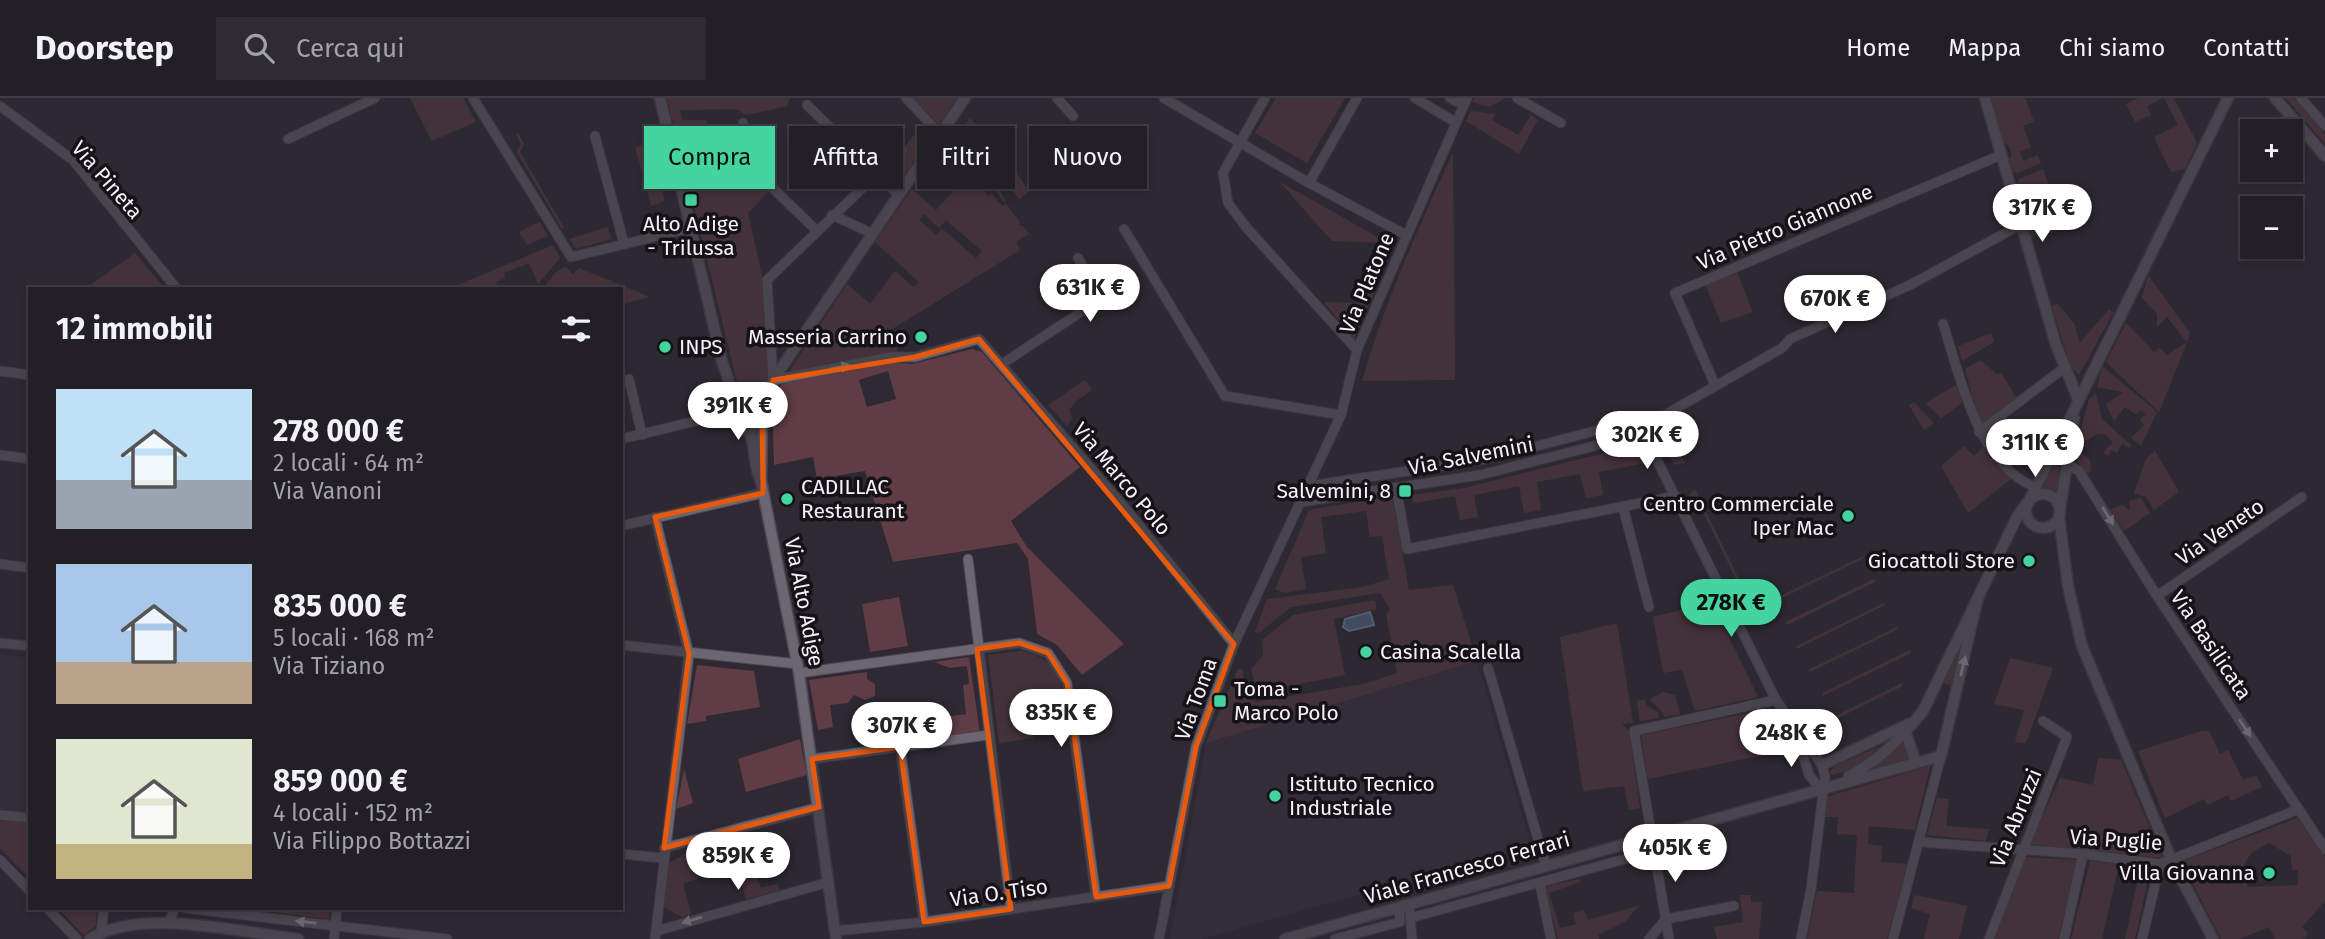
<!DOCTYPE html>
<html lang="it">
<head>
<meta charset="utf-8">
<style>
  :root { --surface:#221f26; --page:#2e2c32; --text:#f1f3f6; --muted:#a2a2a7; --line:#3f3d43; --accent:#44d49f }
  body { margin:0; font-family:"Fira Sans",sans-serif; background:var(--page); color:var(--text); height:100vh; display:flex; flex-direction:column; font-size:26px; white-space:nowrap }
  * { box-sizing:border-box; margin:0 }
  p { font-size:23px; color:var(--muted) }
  .icon { flex:none; width:38px; height:38px; fill:none; stroke:currentColor; stroke-width:2; stroke-linecap:round; stroke-linejoin:round }
  .map { position:relative; flex:1; overflow:hidden }
  .details { position:absolute; left:28px; top:189px; width:595px; height:623px; display:flex; flex-direction:column; background:var(--surface); border-radius:0px; box-shadow:0 4px 10px #0003,0 0 0 2px var(--line) }
  .details>* { flex:none }
  .top-card { position:absolute; left:644px; top:28px; width:665px; height:63px; display:flex; gap:14px }
  .fabs { position:absolute; left:2240px; top:21px; display:grid; gap:14px }
  .fabs a { display:grid; place-items:center; width:63px; height:63px; border-radius:0px; background:var(--surface); box-shadow:0 4px 10px #0003,0 0 0 2px var(--line); font-size:35px }
  .price { position:absolute; translate:-50% -60px; padding:0 16px; border-radius:24px; background:#fff; color:#222; font-size:23px; line-height:46px; filter:drop-shadow(0 2px 4px #0008) }
  .price::after { content:''; position:absolute; left:50%; top:42px; width:21px; height:16px; margin-left:-10px; background:inherit; clip-path:polygon(0 0,100% 0,50% 100%) }
  .price.active { background:var(--accent); color:#111 }
  ul { padding:0; list-style:none }
  li { display:flex; align-items:center; gap:21px; height:175px; padding:0 28px }
  li span { display:grid; place-items:center; flex:none; width:196px; height:140px; border-radius:0px; color:#555 }
  li>.icon { margin-inline-start:auto }
  span .icon { width:84px; height:84px; fill:#fffc; stroke-width:1 }
  li b { font-size:30px }
  h2 { display:flex; justify-content:space-between; align-items:center; height:84px; padding:0 28px; font-size:30px }
  .pill { padding:0 24px; border-radius:0px; background:var(--surface); box-shadow:0 4px 10px #0003,0 0 0 2px var(--line); font-size:24px; line-height:63px }
  .pill.active { background:var(--accent); color:#111 }
  header { display:flex; align-items:center; gap:42px; box-sizing:border-box; height:98px; padding:0 35px; background:var(--surface); border-bottom:2px solid var(--line) }
  header strong { font-size:33px }
  nav { display:flex; gap:38px; margin-inline-start:auto; font-size:24px }
  .search { width:490px; height:63px; background:var(--page); display:flex; align-items:center; gap:18px; box-sizing:border-box; padding:0 24px; border-radius:0px; color:var(--muted); font-size:26px }
  .map>svg:first-child { display:block }
  .built { fill:#393140 }
  .green { fill:#603c44; fill-rule:evenodd }
  .water { fill:#54769a; stroke:#849bb6; stroke-width:2 }
  .lines { fill:none; stroke-linecap:round; stroke-linejoin:round }
  .minor-casing { stroke:#4c474f; stroke-width:11 }
  .tertiary-casing { stroke:#4c474f; stroke-width:13 }
  .minor { stroke:#6c6671; stroke-width:9 }
  .tertiary { stroke:#6c6671; stroke-width:10 }
  .oneway { fill:#b7b2bb }
  .marked { fill:none; stroke:#e8590c; stroke-width:5; stroke-linejoin:round }
  .poi-dot { fill:#44d49f; stroke:#151317; stroke-width:2.5 }
  .labels { text-anchor:middle; dominant-baseline:central; stroke-width:7; stroke-linejoin:round; paint-order:stroke }
  .street-label { font-size:21px; fill:#f5f1f8; stroke:#151317 }
  .poi-label { font-size:21px; fill:#f5f1f8; stroke:#151317; text-anchor:end }
</style>
</head>
<body>
<header>
<strong>Doorstep</strong>
<div class="search"><svg class="icon" aria-label="search" viewBox="0 0 24 24"><circle cx="10" cy="10" r="6"/><path d="M15 15l6 6"/></svg>Cerca qui</div>
<nav><a>Home</a><a>Mappa</a><a>Chi siamo</a><a>Contatti</a></nav>
</header>
<div class="map">
<svg width="2325" height="841" viewBox="0 0 2325 841">
  <rect width="100%" height="100%" fill="#2e2933"/>
  <g class="built">
    <polygon points="0,556 30,560 30,717 0,713"/>
    <polygon points="1477,563 1531,748 1472,765 1468,773 1410,789 1408,783 1200,841 1170,841 1206,645"/>
  </g>
  <g class="green">
    <polygon points="410,0 463,0 476,24 432,43"/>
    <polygon points="667,0 790,0 787,8 747,17 736,11 680,12 682,22 707,22 709,36 716,35 716,40 697,45 696,42 689,44 693,63 715,58 714,53 728,47 727,38 738,36 749,78 769,93 748,115 763,182 770,277 765,284 739,292"/>
    <polygon points="913,0 957,0 939,26"/>
    <polygon points="1276,0 1345,0 1307,65 1255,35"/>
    <polygon points="1474,0 1501,0 1504,1 1489,9 1472,4"/>
    <polygon points="1990,0 2025,0 2034,24 2023,28 2031,49 2020,54 2023,63 2038,57 2041,65 2017,75 2011,73 2008,62 2012,57 2009,48 2003,45"/>
    <polygon points="2139,0 2163,0 2147,8 2151,17 2135,24 2126,6"/>
    <polygon points="2164,0 2174,0 2197,45 2185,71 2171,74 2154,39 2178,27"/>
    <polygon points="2286,0 2295,0 2325,36 2325,46"/>
    <polygon points="1471,13 1495,16 1492,22 1518,37 1531,17 1538,22 1519,56 1466,23"/>
    <polygon points="970,20 1004,56 1029,93 1019,101 964,29"/>
    <polygon points="923,26 932,38 901,83 887,70"/>
    <path d="M960 32 996 81 1006 106 1020 124 1018 127 1023 128 1029 136 1016 144 1020 152 889 233 898 254 787 277 847 186 870 206 895 173 913 189 919 184 875 144 912 91 936 112 955 91 933 61 946 39 959 55 947 67 957 80 962 77 973 91 979 87 988 98 991 95 1002 108 1006 106 953 41ZM924 116 939 130 946 122 982 153 976 160 942 131 936 137 919 122Z"/>
    <polygon points="518,35 524,46 520,54 564,130 562,131 517,54 521,46 516,36"/>
    <polygon points="648,45 665,103 651,108 635,49"/>
    <path d="M1453 55 1455 282 1362 283C1385 204 1418 130 1453 55Z"/>
    <polygon points="2043,71 2065,130 2040,139 2031,139 2016,87 2019,81"/>
    <polygon points="1280,84 1388,145 1332,143"/>
    <polygon points="540,124 548,138 527,147 519,134"/>
    <polygon points="608,129 611,141 576,151 569,141"/>
    <polygon points="553,147 560,160 538,186 529,165 504,175 505,180 496,184 498,191 449,191"/>
    <polygon points="135,155 165,191 85,191"/>
    <polygon points="566,169 573,176 579,170 650,199 621,206 621,191 542,191 557,173"/>
    <polygon points="1737,174 1753,214 1721,225 1705,186"/>
    <polygon points="2148,177 2190,235 2187,244 2159,314 2106,264 2126,225 2154,254 2160,250 2167,257 2187,244 2167,219 2157,229 2157,216 2142,200"/>
    <polygon points="1369,190 1376,190 1354,241 1324,204 1362,205"/>
    <polygon points="2057,206 2074,225 2080,245 2109,211 2113,215 2079,277 2070,267 2052,208"/>
    <polygon points="1991,235 1994,244 1962,263 1958,248"/>
    <path d="M972 251 982 254 1080 369 1011 423 1027 449 1124 546 1082 577 1057 547 1037 536 1028 461 1017 445 893 464 865 373 817 381 813 359 774 367 772 299 782 286 885 264 912 266ZM888 273 896 301 867 309 859 282Z"/>
    <polygon points="1980,262 1997,276 2001,275 2016,299 1984,325 1979,324 1965,271"/>
    <polygon points="2102,268 2157,314 2141,348 2131,340 2144,327 2140,322 2146,316 2141,312 2136,316 2125,309 2114,323 2106,306 2123,294 2097,289"/>
    <polygon points="1085,282 1092,292 1076,303 1069,312 1072,321 1067,328 1048,307"/>
    <polygon points="1956,287 1963,304 1941,320 1926,305"/>
    <polygon points="2096,296 2102,321 2131,347 2129,350 2122,345 2117,355 2111,352 2109,358 2103,355 2113,344 2105,336 2096,336 2082,346 2078,342 2089,301"/>
    <polygon points="1914,304 1934,325 1924,332 1909,307"/>
    <polygon points="1668,332 1685,365 1674,367 1659,337"/>
    <polygon points="1637,347 1645,365 1599,374 1603,397 1586,400 1580,376 1537,384 1541,412 1524,415 1519,388 1474,397 1478,419 1460,422 1455,398 1413,405 1412,397 1464,390"/>
    <polygon points="1964,348 1974,358 1983,349 2011,381 1968,415 1941,368"/>
    <polygon points="2080,353 2090,362 2091,371 2087,378 2075,358"/>
    <polygon points="2155,353 2179,394 2154,412 2146,399 2134,395 2146,361"/>
    <polygon points="2058,358 2062,361 2056,395 2041,390"/>
    <polygon points="1695,391 1750,504 1754,512 1743,514 1742,511 1749,507 1695,398 1690,400 1689,397"/>
    <polygon points="1392,398 1409,492 1453,487 1477,563 1206,645 1238,571 1242,571 1248,599 1256,604 1368,585 1397,575 1386,516 1390,511 1380,495 1291,509 1259,535 1255,534 1267,501 1363,489 1389,481 1382,438 1370,439 1366,413 1321,419 1326,455 1301,459 1306,491 1284,495 1275,491 1309,412"/>
    <polygon points="2141,400 2150,415 2124,433 2110,412 2122,407 2130,412 2129,403"/>
    <polygon points="1863,458 1864,460 1776,503 1774,501"/>
    <polygon points="1874,481 1875,484 1787,527 1785,524"/>
    <polygon points="899,499 908,548 870,554 862,506"/>
    <polygon points="1375,502 1377,511 1334,521 1345,577 1263,593 1256,590 1251,571 1263,558 1262,542 1293,517"/>
    <polygon points="1712,504 1758,599 1695,613 1682,572 1663,575 1653,519"/>
    <polygon points="1884,505 1885,507 1797,551 1796,548"/>
    <polygon points="1617,525 1633,625 1622,626 1629,633 1640,710 1629,712 1624,688 1583,693 1560,539"/>
    <polygon points="1897,529 1898,531 1810,574 1808,572"/>
    <polygon points="1963,539 1953,588 1943,585"/>
    <polygon points="1910,552 1911,555 1823,598 1822,595"/>
    <path d="M1021 553C1046 557 1058 572 1063 596L1048 598 1049 603 1040 604 1042 623 1065 621 1067 632 1033 636V640L999 645 988 557Z"/>
    <polygon points="969,559 980,635 921,642 938,636 945,619 966,616 963,587 969,586 967,568 950,570 934,564"/>
    <polygon points="2010,560 2053,570 2026,645 2015,644 2024,612 1994,606"/>
    <polygon points="697,567 754,573 760,609 706,618 706,623 687,626"/>
    <polygon points="867,574 867,581 875,586 875,598 865,602 854,597 848,605 830,607 833,629 818,632 809,582"/>
    <polygon points="1902,585 1903,588 1834,622 1833,619"/>
    <path d="M1663 594 1675 597 1680 616 1664 619C1661 609 1655 609 1650 601Z"/>
    <polygon points="1644,601 1647,608 1658,614 1659,620 1640,623 1637,603"/>
    <polygon points="1769,611 1785,645 1776,648 1777,654 1648,681 1641,637"/>
    <polygon points="2202,633 2209,633 2220,656 2228,652 2243,682 2256,677 2262,689 2231,703 2228,697 2208,707 2204,701 2165,720 2138,653"/>
    <polygon points="800,641 807,677 746,694 738,661"/>
    <polygon points="1901,645 1904,645 1909,661 1875,672 1874,670"/>
    <polygon points="1879,649 1855,671 1830,677 1829,674 1837,667"/>
    <polygon points="2098,660 2121,662 2163,760 2030,746 2060,680 2093,687"/>
    <polygon points="1930,668 1915,732 1869,728 1868,746 1882,748 1881,764 1907,766 1887,841 1807,841 1817,793 1854,795 1857,737 1837,736 1838,719 1825,719 1826,699"/>
    <polygon points="684,671 693,705 676,711"/>
    <polygon points="1937,700 1949,701 1946,728 1989,731 1986,743 1927,737"/>
    <polygon points="2298,720 2325,759 2325,803 2302,829 2308,836 2303,841 2275,841 2269,829 2239,841 2221,841 2189,778 2238,777 2249,789 2298,787 2298,772 2292,772 2291,758 2269,745 2252,754 2242,769 2185,770 2182,763"/>
    <polygon points="0,722 30,725 30,781 0,750"/>
    <polygon points="750,737 756,757 748,760 750,768 754,767 761,790 778,786 780,792 746,801 737,771 741,769 734,742"/>
    <polygon points="690,753 698,781 683,785 691,816 682,819 664,809 668,766"/>
    <polygon points="2024,759 2077,762 2058,841 1995,841"/>
    <polygon points="2090,763 2151,769 2135,841 2125,841 2139,777 2117,775 2102,841 2071,841"/>
    <polygon points="1579,781 1581,784 1549,795 1560,830 1576,826 1573,815 1584,812 1588,822 1638,808 1625,824 1598,837 1599,841 1558,841 1545,789"/>
    <polygon points="1740,797 1751,797 1751,804 1762,804 1759,841 1717,841 1714,829 1743,824"/>
    <polygon points="1915,797 1967,808 1959,841 1924,841 1930,816 1911,810"/>
    <polygon points="58,810 97,810 96,828 83,837"/>
    <polygon points="243,810 330,810 329,821"/>
  </g>
  <polygon class="water" points="1370,514 1374,527 1349,533 1343,529 1345,521"/>
  <g class="lines">
    <g class="minor-casing">
      <g id="minor">
        <polyline points="473,0 571,159 691,130"/>
        <polyline points="906,0 940,36"/>
        <polyline points="1057,0 1073,18"/>
        <polyline points="1164,0 1309,85 1406,137"/>
        <polyline points="1265,0 1223,75 1228,105 1246,129 1357,252"/>
        <polyline points="1415,0 1455,24"/>
        <polyline points="1450,0 1464,7"/>
        <polyline points="1517,0 1561,25"/>
        <polyline points="2301,0 2325,28"/>
        <polyline points="807,7 899,97"/>
        <polyline points="0,8 73,62 177,191"/>
        <polyline points="743,25 755,73 816,132"/>
        <polyline points="595,38 624,146"/>
        <polyline points="288,41 375,0"/>
        <polyline points="902,52 767,182 773,282 890,259 915,259 979,241 1126,411 1234,546"/>
        <polyline points="1309,85 1357,0"/>
        <polyline points="832,117 871,135"/>
        <polyline points="1124,131 1225,298 1341,317"/>
        <path d="M1943 226C1961 279 1977 366 2035 389"/>
        <polyline points="1002,266 1102,200 1078,160"/>
        <polyline points="0,273 30,277"/>
        <polyline points="621,283 629,281 642,337"/>
        <polyline points="1715,287 1675,195 2001,57"/>
        <polyline points="709,319 723,304 729,286"/>
        <polyline points="1642,330 1782,250 1790,241 1910,187 2020,127"/>
        <polyline points="1979,334 2064,270"/>
        <polyline points="621,341 738,313"/>
        <polyline points="0,357 30,361"/>
        <polyline points="2067,366 2079,373 2157,498 2325,751"/>
        <polyline points="1309,388 1487,361 1637,322 1776,602 1822,667 1825,680 1811,791 1801,841"/>
        <polyline points="1396,389 1407,451 1676,398"/>
        <polyline points="1301,404 1480,377 1645,335"/>
        <polyline points="1623,409 1649,509"/>
        <polyline points="621,428 763,395"/>
        <polyline points="968,461 1011,811"/>
        <polyline points="0,466 30,470"/>
        <polyline points="2157,498 2302,399"/>
        <polyline points="0,545 30,548"/>
        <polyline points="621,547 798,566"/>
        <polyline points="1488,570 1546,768"/>
        <polyline points="799,575 1019,545 1048,555 1067,585 1096,799"/>
        <polyline points="1796,634 1809,677 1821,692"/>
        <polyline points="900,649 924,824"/>
        <polyline points="812,661 988,637"/>
        <polyline points="0,717 30,720"/>
        <polyline points="1920,744 2083,756 2160,766 2299,711"/>
        <polyline points="664,750 819,709"/>
        <polyline points="621,756 663,760"/>
        <polyline points="0,762 30,793"/>
        <polyline points="1540,786 1551,841"/>
        <polyline points="1409,806 1412,841"/>
        <polyline points="47,810 77,841"/>
        <polyline points="185,810 447,841"/>
        <polyline points="1410,820 1654,753"/>
        <polyline points="168,826 175,810"/>
        <polyline points="656,833 829,784"/>
        <polyline points="835,833 924,824 1169,788"/>
        <polyline points="101,834 104,810"/>
        <polyline points="334,841 337,810"/>
        <polyline points="655,841 689,556 655,419"/>
        <polyline points="1159,841 1196,649 1234,546 1341,317 1357,252 1467,0"/>
        <polyline points="1335,841 1400,824 1399,809"/>
        <polyline points="1649,841 1666,821 1734,808"/>
        <polyline points="1669,841 1634,633 1776,602"/>
        <polyline points="1893,841 1941,658"/>
        <polyline points="1989,841 2067,639 2043,623"/>
        <polyline points="2064,841 2083,756"/>
        <polyline points="2142,841 2160,766"/>
      </g>
    </g>
    <g class="tertiary-casing">
      <g id="tertiary">
        <polyline points="660,0 722,263 738,311"/>
        <polyline points="1985,0 2056,247 2078,301"/>
        <polyline points="2275,0 2325,58"/>
        <polyline points="749,305 738,311 736,319 743,329 752,330"/>
        <path d="M746 330C758 345 751 366 761 383L799 575 836 841"/>
        <polyline points="761,383 762,315 773,282 965,0"/>
        <circle cx="2043" cy="413" r="17"/>
        <polyline points="2030,401 2228,0"/>
        <polyline points="2060,411 2074,320"/>
        <polyline points="2059,418 2068,488 2082,548 2172,763 2213,841"/>
        <polyline points="1906,636 1916,664"/>
        <polyline points="1822,667 1911,625"/>
        <path d="M1849 678C1880 662 1901 640 1923 613L2017 419 2026 406"/>
        <path d="M90 841C141 809 239 834 298 841"/>
        <polyline points="1285,841 1941,658 1978,499"/>
      </g>
    </g>
    <use href="#minor" class="minor"/>
    <use href="#tertiary" class="tertiary"/>
  </g>
  <defs><path id="oneway-solid" d="M-6-.8H1V-3.2L6.5 0L1 3.2V.8H-6Z" transform="scale(1.75)"/></defs>
  <g class="oneway">
    <use href="#oneway-solid" transform="translate(840 269) rotate(-11)"/>
    <use href="#oneway-solid" transform="translate(2108 418) rotate(58)"/>
    <use href="#oneway-solid" transform="translate(1963 568) rotate(-77)"/>
    <use href="#oneway-solid" transform="translate(2245 630) rotate(56)"/>
    <use href="#oneway-solid" transform="translate(692 822) rotate(164)"/>
    <use href="#oneway-solid" transform="translate(306 824) rotate(-174)"/>
  </g>
  <path d="M0 0H2325V841H0ZM979 241 1234 546 1196 649 1169 788 1096 799 1067 585 1048 555 1019 545 977 551 1011 811 924 824 900 649 812 661 819 709 664 750 689 556 655 419 763 395 762 315 773 282 915 259Z" fill="#2e2933" fill-opacity=".55" fill-rule="evenodd"/>
  <path class="marked" d="M979 241 1234 546 1196 649 1169 788 1096 799 1067 585 1048 555 1019 545 977 551 1011 811 924 824 900 649 812 661 819 709 664 750 689 556 655 419 763 395 762 315 773 282 915 259Z"/>
  <g class="poi-dot">
    <rect x="684" y="95" width="14" height="14" rx="3.5"/>
    <circle cx="921" cy="239" r="7"/>
    <circle cx="665" cy="249" r="7"/>
    <rect x="1398" y="386" width="14" height="14" rx="3.5"/>
    <circle cx="787" cy="401" r="7"/>
    <circle cx="1848" cy="418" r="7"/>
    <circle cx="2029" cy="463" r="7"/>
    <circle cx="1366" cy="554" r="7"/>
    <rect x="1213" y="596" width="14" height="14" rx="3.5"/>
    <circle cx="1275" cy="698" r="7"/>
    <circle cx="2269" cy="775" r="7"/>
  </g>
  <g class="labels">
    <g class="street-label">
      <text transform="translate(107 82) rotate(49)">Via Pineta</text>
      <text transform="translate(1785 129) rotate(-23)">Via Pietro Giannone</text>
      <text transform="translate(1367 185) rotate(-67)">Via Platone</text>
      <text transform="translate(1471 358) rotate(-11)">Via Salvemini</text>
      <text transform="translate(1122 381) rotate(50)">Via Marco Polo</text>
      <text transform="translate(2220 434) rotate(-34)">Via Veneto</text>
      <text transform="translate(804 504) rotate(79)">Via Alto Adige</text>
      <text transform="translate(2211 547) rotate(56)">Via Basilicata</text>
      <text transform="translate(1196 601) rotate(-70)">Via Toma</text>
      <text transform="translate(2016 720) rotate(-68)">Via Abruzzi</text>
      <text transform="translate(2116 742) rotate(4)">Via Puglie</text>
      <text transform="translate(1467 770) rotate(-16)">Viale Francesco Ferrari</text>
      <text transform="translate(999 795) rotate(-8)">Via O. Tiso</text>
    </g>
    <g class="poi-label">
      <text x="691" y="126" text-anchor="middle">Alto Adige<tspan x="691" dy="24">- Trilussa</tspan></text>
      <text x="907" y="239">Masseria Carrino</text>
      <text x="679" y="249" text-anchor="start">INPS</text>
      <text x="801" y="389" text-anchor="start">CADILLAC<tspan x="801" dy="24">Restaurant</tspan></text>
      <text x="1391" y="393">Salvemini, 8</text>
      <text x="1834" y="406">Centro Commerciale<tspan x="1834" dy="24">Iper Mac</tspan></text>
      <text x="2015" y="463">Giocattoli Store</text>
      <text x="1380" y="554" text-anchor="start">Casina Scalella</text>
      <text x="1234" y="591" text-anchor="start">Toma -<tspan x="1234" dy="24">Marco Polo</tspan></text>
      <text x="1289" y="686" text-anchor="start">Istituto Tecnico<tspan x="1289" dy="24">Industriale</tspan></text>
      <text x="2255" y="775">Villa Giovanna</text>
    </g>
  </g>
</svg>
<div class="fabs">
<a>+</a>
<a>−</a>
</div>
<b class="price" style="left:2042px;top:146px">317K €</b>
<b class="price" style="left:1090px;top:226px">631K €</b>
<b class="price" style="left:1835px;top:237px">670K €</b>
<b class="price" style="left:738px;top:344px">391K €</b>
<b class="price" style="left:1647px;top:373px">302K €</b>
<b class="price" style="left:2035px;top:381px">311K €</b>
<b class="price active" style="left:1731px;top:541px">278K €</b>
<b class="price" style="left:1061px;top:651px">835K €</b>
<b class="price" style="left:902px;top:664px">307K €</b>
<b class="price" style="left:1791px;top:671px">248K €</b>
<b class="price" style="left:1675px;top:786px">405K €</b>
<b class="price" style="left:738px;top:794px">859K €</b>
<div class="top-card">
<a class="pill active">Compra</a>
<a class="pill">Affitta</a>
<a class="pill">Filtri</a>
<a class="pill">Nuovo</a>
</div>
<section class="details">
<h2>12 immobili<svg class="icon" aria-label="filters" viewBox="0 0 24 24"><path d="M4 7h16M4 17h16"/><circle cx="9" cy="7" r="2"/><circle cx="15" cy="17" r="2"/></svg></h2>
<ul>
<li><span style="background:linear-gradient(#bfe0f5 65%,#9aa5b1 0)"><svg class="icon" aria-label="home" viewBox="0 0 24 24"><path d="M3 11l9-7 9 7M6 9v11h12V9"/></svg></span><div><b>278 000 €</b><p>2 locali · 64 m²</p><p>Via Vanoni</p></div></li>
<li><span style="background:linear-gradient(#a9c7e8 70%,#b9a48a 0)"><svg class="icon" aria-label="home" viewBox="0 0 24 24"><path d="M3 11l9-7 9 7M6 9v11h12V9"/></svg></span><div><b>835 000 €</b><p>5 locali · 168 m²</p><p>Via Tiziano</p></div></li>
<li><span style="background:linear-gradient(#dfe7d0 75%,#c2b280 0)"><svg class="icon" aria-label="home" viewBox="0 0 24 24"><path d="M3 11l9-7 9 7M6 9v11h12V9"/></svg></span><div><b>859 000 €</b><p>4 locali · 152 m²</p><p>Via Filippo Bottazzi</p></div></li>
</ul>
</section>
</div>
</body>
</html>
